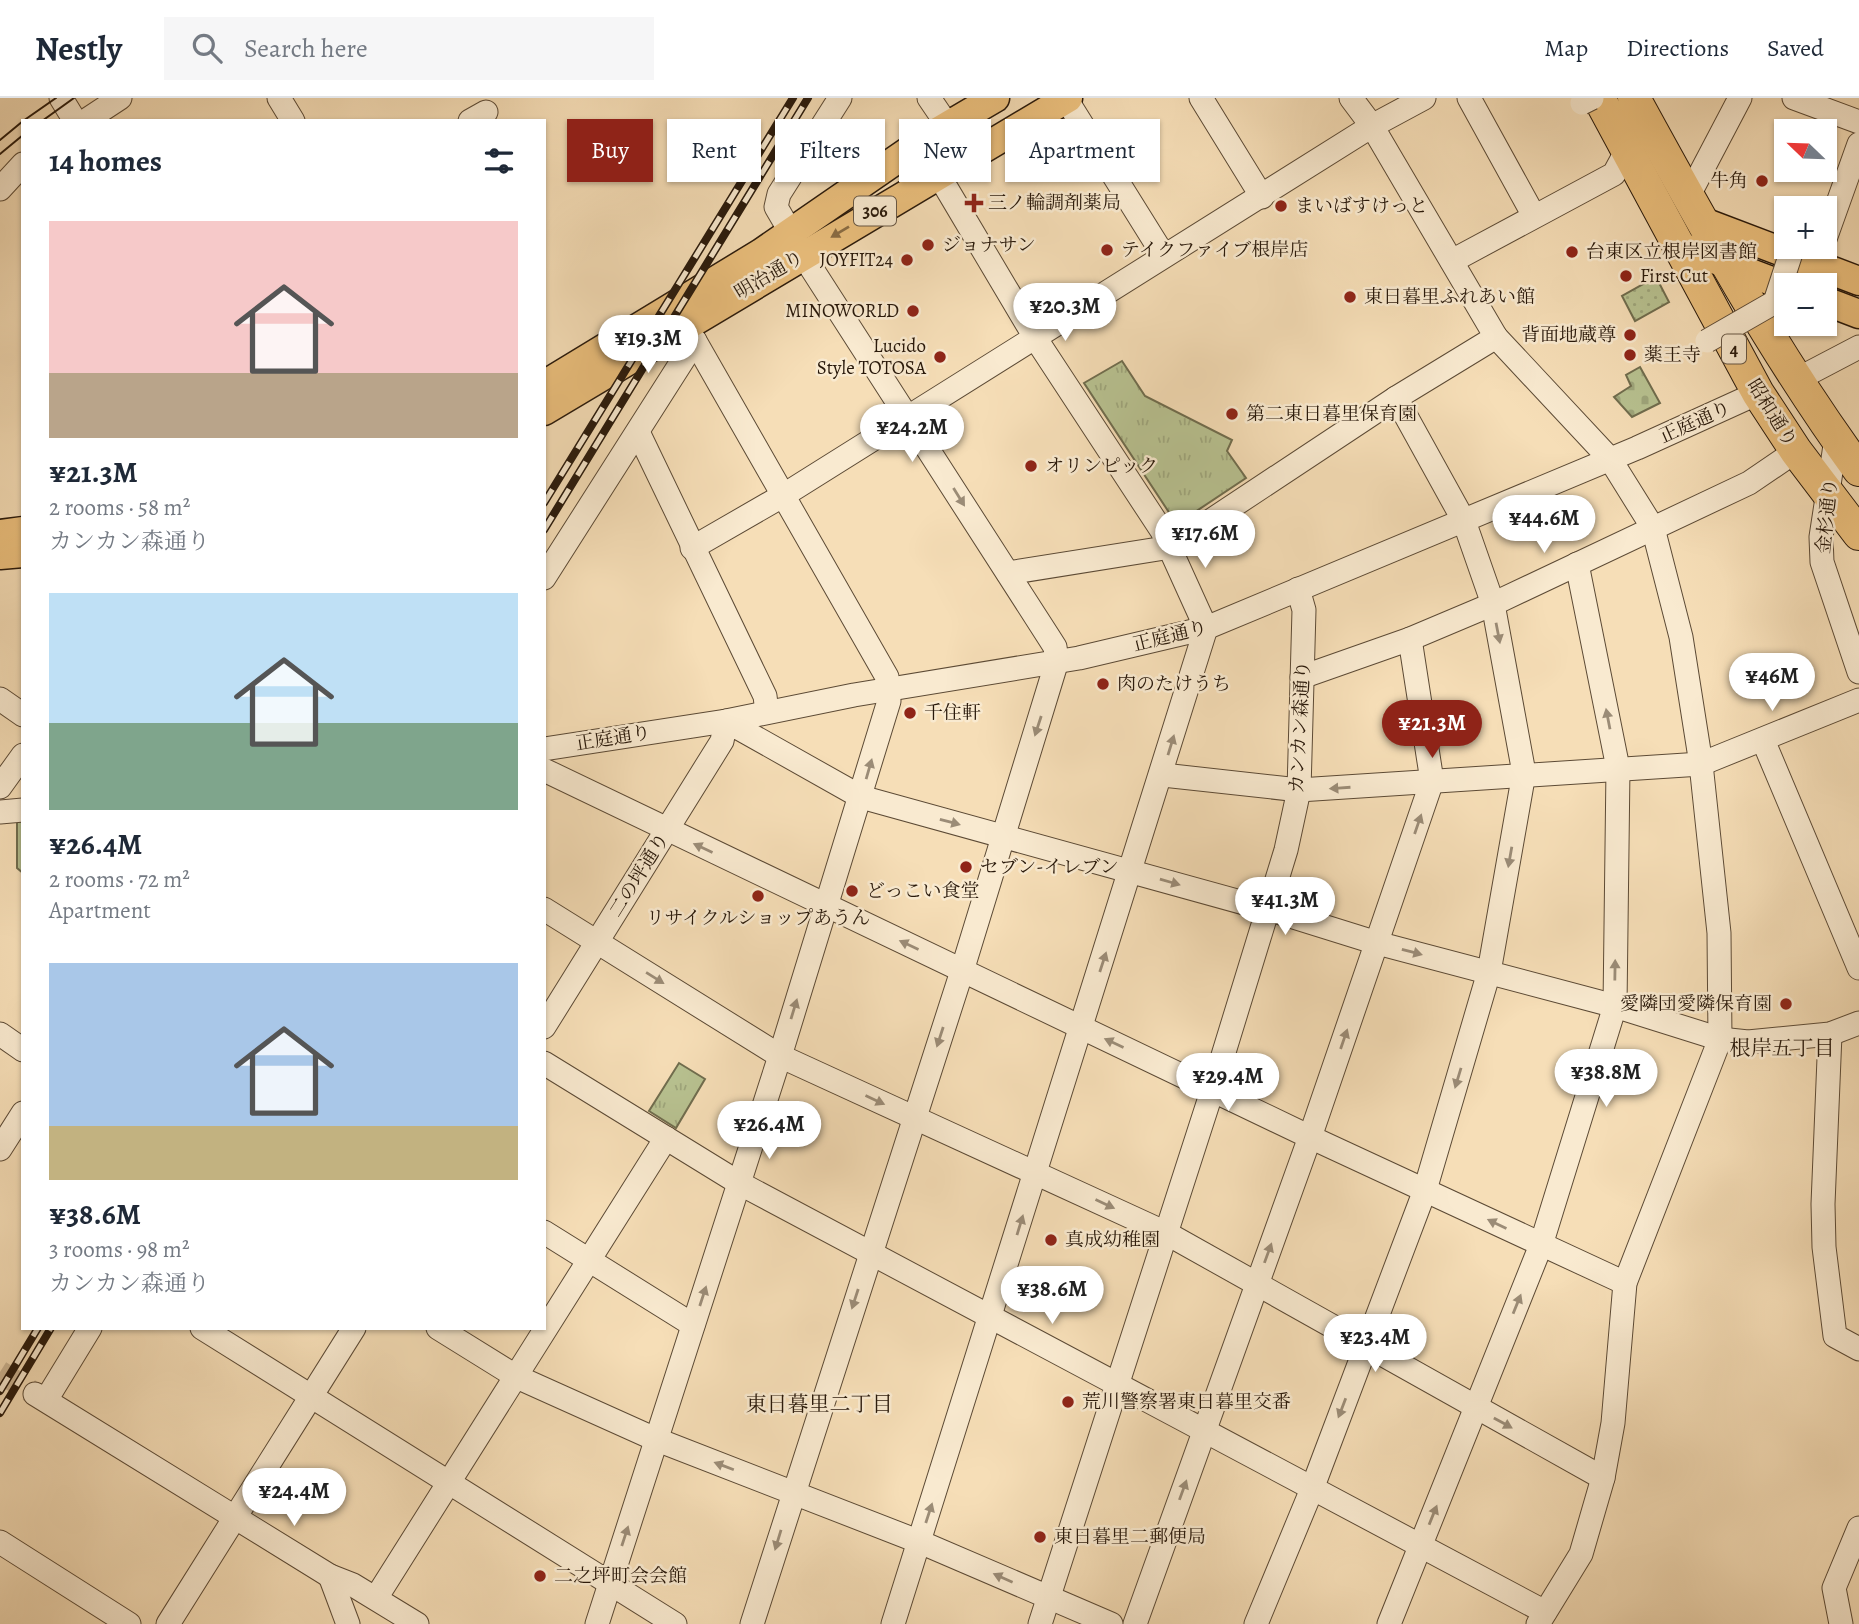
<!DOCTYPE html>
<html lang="en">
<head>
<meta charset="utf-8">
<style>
  :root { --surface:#fff; --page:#f6f6f7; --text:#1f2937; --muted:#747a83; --line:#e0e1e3; --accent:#8f2418 }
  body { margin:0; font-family:Alegreya,"Noto Serif JP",serif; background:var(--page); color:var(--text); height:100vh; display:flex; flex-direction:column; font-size:26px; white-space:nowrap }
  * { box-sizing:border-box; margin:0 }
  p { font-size:23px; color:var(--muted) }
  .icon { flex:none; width:38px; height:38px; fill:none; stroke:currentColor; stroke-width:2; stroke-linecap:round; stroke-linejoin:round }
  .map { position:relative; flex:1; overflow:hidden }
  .side { position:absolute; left:21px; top:21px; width:525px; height:1211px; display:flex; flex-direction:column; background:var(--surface); border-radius:0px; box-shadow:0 2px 5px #0004 }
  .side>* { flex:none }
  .banner { position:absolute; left:567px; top:21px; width:665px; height:63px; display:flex; gap:14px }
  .needle { width:46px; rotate:293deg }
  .controls { position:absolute; left:1774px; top:21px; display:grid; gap:14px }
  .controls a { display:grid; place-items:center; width:63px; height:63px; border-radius:0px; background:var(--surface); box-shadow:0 2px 5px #0004; font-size:35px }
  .price { position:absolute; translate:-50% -60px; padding:0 16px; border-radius:24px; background:#fff; color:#222; font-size:23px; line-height:46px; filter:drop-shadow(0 2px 4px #0008) }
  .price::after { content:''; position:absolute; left:50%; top:42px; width:21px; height:16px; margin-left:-10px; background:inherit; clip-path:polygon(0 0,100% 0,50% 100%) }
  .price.selected { background:var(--accent); color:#fff }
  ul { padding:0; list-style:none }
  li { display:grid; align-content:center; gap:14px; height:371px; padding:0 28px }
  li span { display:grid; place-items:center; height:217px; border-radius:0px; color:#555 }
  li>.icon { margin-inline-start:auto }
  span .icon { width:126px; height:126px; fill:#fffc; stroke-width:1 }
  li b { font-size:30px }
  h2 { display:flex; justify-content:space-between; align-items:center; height:84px; padding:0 28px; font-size:30px }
  .tag { padding:0 24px; border-radius:0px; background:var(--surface); box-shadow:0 2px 5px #0004; font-size:24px; line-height:63px }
  .tag.selected { background:var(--accent); color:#fff }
  header { display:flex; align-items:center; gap:42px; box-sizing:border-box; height:98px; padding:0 35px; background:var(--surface); border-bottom:2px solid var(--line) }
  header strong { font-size:33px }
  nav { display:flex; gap:38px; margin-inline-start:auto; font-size:24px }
  .search { width:490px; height:63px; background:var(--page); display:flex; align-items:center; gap:18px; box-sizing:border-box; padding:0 24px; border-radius:0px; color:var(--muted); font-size:26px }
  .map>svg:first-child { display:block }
  .grass { fill:url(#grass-dots); stroke:#706d4e; stroke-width:2 }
  .cemetery { fill:url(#cemetery-stones); stroke:#706d4e; stroke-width:2 }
  .park { fill:url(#park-tufts); stroke:#706d4e; stroke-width:2 }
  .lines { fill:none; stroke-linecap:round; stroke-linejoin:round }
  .minor-tunnel { stroke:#cdb694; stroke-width:23; stroke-dasharray:23 11; stroke-linecap:butt }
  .minor-casing { stroke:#5c4a35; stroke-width:25 }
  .major-casing { stroke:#28180a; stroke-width:31 }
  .highway-casing { stroke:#28180a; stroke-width:34 }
  .minor { stroke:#f9ead0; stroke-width:23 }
  .major { stroke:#ebbf7c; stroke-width:28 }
  .highway { stroke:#ebbf7c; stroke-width:32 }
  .tram { stroke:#28180a; stroke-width:2 }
  .rail-casing { stroke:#28180a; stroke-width:8 }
  .rail { stroke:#f9ead0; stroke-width:5; stroke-dasharray:16; stroke-linecap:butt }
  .minor-bridge-casing { stroke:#5c4a35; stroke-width:25; stroke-linecap:butt }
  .minor-bridge { stroke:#f9ead0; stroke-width:23 }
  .oneway { fill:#8a6c43 }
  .oneway2 { fill:#9b8c77 }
  .poi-dot { fill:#8f2418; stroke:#f9ead0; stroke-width:2.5 }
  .labels { text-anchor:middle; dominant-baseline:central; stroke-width:5; stroke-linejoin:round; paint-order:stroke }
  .shield { fill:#f9ead0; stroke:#675745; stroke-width:2 }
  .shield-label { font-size:18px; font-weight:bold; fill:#28180a }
  .poi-label { font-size:19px; fill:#28180a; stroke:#f9ead0; text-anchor:start }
  .street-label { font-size:19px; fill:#28180a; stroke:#f9ead0 }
  .neighbourhood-label { font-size:21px; fill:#28180a; stroke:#f9ead0 }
</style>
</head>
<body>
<header>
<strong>Nestly</strong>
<div class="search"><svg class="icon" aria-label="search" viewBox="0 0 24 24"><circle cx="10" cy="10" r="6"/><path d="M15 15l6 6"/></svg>Search here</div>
<nav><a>Map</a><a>Directions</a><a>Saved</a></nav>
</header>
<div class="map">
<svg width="1859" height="1526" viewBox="0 0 1859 1526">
  <defs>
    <pattern id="grass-dots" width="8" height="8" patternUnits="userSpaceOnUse" patternTransform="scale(1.75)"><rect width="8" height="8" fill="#b8c291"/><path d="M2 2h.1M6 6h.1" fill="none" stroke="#9ea67c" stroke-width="1.8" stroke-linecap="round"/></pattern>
    <pattern id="cemetery-stones" width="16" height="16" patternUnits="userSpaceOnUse" patternTransform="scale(1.75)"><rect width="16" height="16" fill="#b8c291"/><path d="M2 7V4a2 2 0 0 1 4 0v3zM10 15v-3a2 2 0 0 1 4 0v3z" fill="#9ea67c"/></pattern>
    <pattern id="park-tufts" width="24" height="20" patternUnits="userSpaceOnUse" patternTransform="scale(1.75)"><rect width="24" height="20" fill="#b8c291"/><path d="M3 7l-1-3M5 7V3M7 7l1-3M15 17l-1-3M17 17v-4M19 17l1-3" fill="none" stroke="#9ea67c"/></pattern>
  </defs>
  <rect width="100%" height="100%" fill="#f6deb7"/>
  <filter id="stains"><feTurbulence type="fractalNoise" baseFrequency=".00286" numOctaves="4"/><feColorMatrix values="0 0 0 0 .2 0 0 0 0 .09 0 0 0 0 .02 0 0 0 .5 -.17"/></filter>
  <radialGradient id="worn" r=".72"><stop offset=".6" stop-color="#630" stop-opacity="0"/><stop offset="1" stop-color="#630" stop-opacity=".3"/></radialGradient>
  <polygon class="grass" points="1656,179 1669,204 1635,223 1622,198"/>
  <polygon class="cemetery" points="1640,269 1660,305 1632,319 1614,299 1631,288 1626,277"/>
  <g class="park">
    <polygon points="1122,263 1145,298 1232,342 1227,353 1246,380 1183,422 1174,422 1084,285"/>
    <polygon points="23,717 23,775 17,770 17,718"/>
    <polygon points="679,965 705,981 676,1030 649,1013"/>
  </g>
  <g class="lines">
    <polyline class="minor-tunnel" points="0,1274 35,1296"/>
    <g class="minor-casing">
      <g id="minor">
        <polyline points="61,0 75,23"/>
        <polyline points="279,0 293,23"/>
        <polyline points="929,0 948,28"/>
        <polyline points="1201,0 1262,99"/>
        <polyline points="1351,0 1372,28 1496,239 1610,361 1653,430 1681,539 1701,666 1719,835 1720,941 1625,1185 1613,1325 1603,1380 1581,1456 1538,1526"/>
        <polyline points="1469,0 1534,118"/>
        <polyline points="1794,0 1859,24"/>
        <polyline points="1066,1 1164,158"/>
        <polyline points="85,23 120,0"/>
        <polyline points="470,23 486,14"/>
        <polyline points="0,91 23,66"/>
        <polyline points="1688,99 1740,0"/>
        <polyline points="1825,141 1859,46"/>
        <polyline points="1452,163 1614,76 1627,52"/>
        <polyline points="1796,282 1859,249"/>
        <polyline points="638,334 765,598 767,614"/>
        <polyline points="1836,341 1821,439 1822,464 1859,574"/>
        <polyline points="692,450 784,397 1372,28 1424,0"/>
        <polyline points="1008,475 1171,449 1396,300 1496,239"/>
        <polyline points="544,480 695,243"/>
        <polyline points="1302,579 1410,541 1493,506 1749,385 1796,353"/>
        <polyline points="0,601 23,617"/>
        <polyline points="1763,642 1859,870"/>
        <polyline points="544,651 726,623 854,597 1079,560 1206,530 1637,350 1758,295"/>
        <polyline points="544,672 1310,1039 1625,1185"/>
        <polyline points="1163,677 1299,692 1701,666 1859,602"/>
        <polyline points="0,689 23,657"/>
        <polyline points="0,714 23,712"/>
        <polyline points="544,811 780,958 1166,1135 1603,1380"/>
        <polyline points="544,929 722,643 726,623 861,699 1284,816 1377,845 1615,908 1720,941 1748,944 1830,936 1859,925"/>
        <polyline points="0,936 23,952"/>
        <polyline points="1830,936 1823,1106 1824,1149 1835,1238 1859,1251"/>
        <polyline points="544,965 739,1085 1545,1514"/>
        <polyline points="0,1051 23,1015"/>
        <polyline points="544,1134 693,1227"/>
        <polyline points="202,1230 675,1526"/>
        <polyline points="438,1230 517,1279 655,1341 920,1444 1111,1526"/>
        <polyline points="35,1296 330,1478 353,1487 417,1526"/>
        <polyline points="46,1302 90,1230"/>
        <polyline points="0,1444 129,1526"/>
        <polyline points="330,1478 348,1526"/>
        <polyline points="376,1500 666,1040"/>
        <polyline points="168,1526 354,1230"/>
        <polyline points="597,1526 780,958 889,603 887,579 695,243 674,215"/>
        <polyline points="752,1526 962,873 1057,563 1055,549 1048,538 812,171 776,109 779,96 840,0"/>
        <polyline points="893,1526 1206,530 1162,433 1036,241 938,76"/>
        <polyline points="1040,1526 1213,990 1286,752 1299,692 1304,512 1298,491"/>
        <polyline points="1135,1526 1310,1039 1432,683 1410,541"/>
        <polyline points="1256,1526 1312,1391 1425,1092 1489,874 1524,675 1493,506 1464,423 1396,300"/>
        <polyline points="1389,1526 1541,1147 1615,908 1618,670 1577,466"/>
        <polyline points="1841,1526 1834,1490 1859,1430"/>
      </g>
    </g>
    <g class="major-casing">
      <g id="major">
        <polyline points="1701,123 1859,183"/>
        <polyline points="1677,147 1787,189"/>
        <polyline points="1825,203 1859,216"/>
        <polyline points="544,287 761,155 932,37 995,0"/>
        <polyline points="544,313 1068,0"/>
        <polyline points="0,436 23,433"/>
        <polyline points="0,457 23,455"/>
      </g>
    </g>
    <g class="highway-casing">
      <g id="highway">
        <polyline points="1599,0 1758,295 1796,353 1859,436"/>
        <path d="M1634 0C1704 128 1773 254 1859 372"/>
      </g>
    </g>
    <use href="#minor" class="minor"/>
    <use href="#major" class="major"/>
    <use href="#highway" class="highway"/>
    <g class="tram">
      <polyline points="23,23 56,0"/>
      <polyline points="42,23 74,0"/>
      <polyline points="0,42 23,23"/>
      <polyline points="0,56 23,37"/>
    </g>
    <g class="rail-casing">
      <g id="rail">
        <polyline points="544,405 793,0"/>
        <polyline points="544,432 808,0"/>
        <polyline points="0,1293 38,1230"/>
        <polyline points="0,1315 51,1230"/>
      </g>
    </g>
    <use href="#rail" class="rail"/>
    <g class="minor-bridge-casing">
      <g id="minor-bridge">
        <polyline points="1582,5 1592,0"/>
        <polyline points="1707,243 1775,204 1793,149"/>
      </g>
    </g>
    <use href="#minor-bridge" class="minor-bridge"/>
  </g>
  <defs><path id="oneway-solid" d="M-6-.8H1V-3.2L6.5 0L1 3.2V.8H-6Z" transform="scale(1.75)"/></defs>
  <use class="oneway" href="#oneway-solid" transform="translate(840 134) rotate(149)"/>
  <g class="oneway2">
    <use href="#oneway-solid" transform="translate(959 399) rotate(58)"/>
    <use href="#oneway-solid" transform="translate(1498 535) rotate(79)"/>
    <use href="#oneway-solid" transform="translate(1608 621) rotate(-101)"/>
    <use href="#oneway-solid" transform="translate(1038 628) rotate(108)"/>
    <use href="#oneway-solid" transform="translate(1171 647) rotate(-73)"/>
    <use href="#oneway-solid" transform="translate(869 671) rotate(-74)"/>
    <use href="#oneway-solid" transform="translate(1340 690) rotate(176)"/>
    <use href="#oneway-solid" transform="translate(950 724) rotate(15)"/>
    <use href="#oneway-solid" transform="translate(1418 726) rotate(-71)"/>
    <use href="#oneway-solid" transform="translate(703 750) rotate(-155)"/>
    <use href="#oneway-solid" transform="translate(1510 759) rotate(100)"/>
    <use href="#oneway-solid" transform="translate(1170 784) rotate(16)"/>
    <use href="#oneway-solid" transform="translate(909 847) rotate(-155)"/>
    <use href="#oneway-solid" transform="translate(1412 854) rotate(15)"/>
    <use href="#oneway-solid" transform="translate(1103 864) rotate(-72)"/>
    <use href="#oneway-solid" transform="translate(1615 872) rotate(-89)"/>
    <use href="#oneway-solid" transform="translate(655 880) rotate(32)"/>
    <use href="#oneway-solid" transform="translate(794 911) rotate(-73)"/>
    <use href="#oneway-solid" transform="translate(940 939) rotate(108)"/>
    <use href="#oneway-solid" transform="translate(1344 941) rotate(-71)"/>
    <use href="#oneway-solid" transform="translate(1114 945) rotate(-155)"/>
    <use href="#oneway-solid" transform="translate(1458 980) rotate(107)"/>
    <use href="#oneway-solid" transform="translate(875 1002) rotate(25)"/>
    <use href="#oneway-solid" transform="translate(1105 1106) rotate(25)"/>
    <use href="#oneway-solid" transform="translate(1497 1126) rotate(-154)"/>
    <use href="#oneway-solid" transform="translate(1020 1127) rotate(-73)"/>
    <use href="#oneway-solid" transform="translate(1268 1155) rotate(-70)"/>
    <use href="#oneway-solid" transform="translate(703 1198) rotate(-72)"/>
    <use href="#oneway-solid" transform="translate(855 1201) rotate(108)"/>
    <use href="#oneway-solid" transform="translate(1517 1206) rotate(-68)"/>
    <use href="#oneway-solid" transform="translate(1342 1310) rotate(111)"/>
    <use href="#oneway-solid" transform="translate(1503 1325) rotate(29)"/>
    <use href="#oneway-solid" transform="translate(724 1368) rotate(-159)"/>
    <use href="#oneway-solid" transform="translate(1183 1392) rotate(-70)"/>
    <use href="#oneway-solid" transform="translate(929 1415) rotate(-72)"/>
    <use href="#oneway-solid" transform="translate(1433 1417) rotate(-68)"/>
    <use href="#oneway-solid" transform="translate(625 1438) rotate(-72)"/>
    <use href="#oneway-solid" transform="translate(778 1442) rotate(107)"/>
    <use href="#oneway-solid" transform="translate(1003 1480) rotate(-156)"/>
  </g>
  <g class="poi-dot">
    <circle cx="1762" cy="83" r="7"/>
    <path d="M970.5 94.5h7v7h7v7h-7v7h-7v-7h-7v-7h7z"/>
    <circle cx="1281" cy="108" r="7"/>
    <circle cx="928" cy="147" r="7"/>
    <circle cx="1107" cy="152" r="7"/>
    <circle cx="1572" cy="154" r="7"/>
    <circle cx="907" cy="162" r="7"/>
    <circle cx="1626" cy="178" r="7"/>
    <circle cx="1350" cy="199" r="7"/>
    <circle cx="913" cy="213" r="7"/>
    <circle cx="1630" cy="237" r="7"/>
    <circle cx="1630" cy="257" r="7"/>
    <circle cx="940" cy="259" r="7"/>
    <circle cx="1232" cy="316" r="7"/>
    <circle cx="1031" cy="368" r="7"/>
    <circle cx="1103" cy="586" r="7"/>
    <circle cx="910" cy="615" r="7"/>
    <circle cx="966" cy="769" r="7"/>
    <circle cx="852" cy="793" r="7"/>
    <circle cx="758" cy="798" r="7"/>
    <circle cx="1786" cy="906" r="7"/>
    <circle cx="1051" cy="1142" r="7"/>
    <circle cx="1068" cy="1304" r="7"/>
    <circle cx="1040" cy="1439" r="7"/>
    <circle cx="540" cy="1478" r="7"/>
  </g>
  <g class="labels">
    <g class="shield">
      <rect x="854" y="98.5" width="42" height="29" rx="5"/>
      <rect x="1722" y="236.5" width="24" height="29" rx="5"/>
    </g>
    <g class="shield-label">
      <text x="875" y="113">306</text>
      <text x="1734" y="251">4</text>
    </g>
    <g class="poi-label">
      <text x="1748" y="83" text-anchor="end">牛角</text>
      <text x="988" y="105">三ノ輪調剤薬局</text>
      <text x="1295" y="108">まいばすけっと</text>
      <text x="942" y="147">ジョナサン</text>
      <text x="1121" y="152">テイクファイブ根岸店</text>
      <text x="1586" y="154">台東区立根岸図書館</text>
      <text x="893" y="162" text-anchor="end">JOYFIT24</text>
      <text x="1640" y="178">First Cut</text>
      <text x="1364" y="199">東日暮里ふれあい館</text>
      <text x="899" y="213" text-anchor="end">MINOWORLD</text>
      <text x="1616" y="237" text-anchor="end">背面地蔵尊</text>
      <text x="926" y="248" text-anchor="end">Lucido<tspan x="926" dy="22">Style TOTOSA</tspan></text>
      <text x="1644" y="257">薬王寺</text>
      <text x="1246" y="316">第二東日暮里保育園</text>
      <text x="1045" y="368">オリンピック</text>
      <text x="1117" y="586">肉のたけうち</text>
      <text x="924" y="615">千住軒</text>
      <text x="980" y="769">セブン-イレブン</text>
      <text x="866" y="793">どっこい食堂</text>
      <text x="758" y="820" text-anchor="middle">リサイクルショップあうん</text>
      <text x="1772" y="906" text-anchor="end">愛隣団愛隣保育園</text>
      <text x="1065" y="1142">真成幼稚園</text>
      <text x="1082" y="1304">荒川警察署東日暮里交番</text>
      <text x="1054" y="1439">東日暮里二郵便局</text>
      <text x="554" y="1478">二之坪町会会館</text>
    </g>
    <g class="street-label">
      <text transform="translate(769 177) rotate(-31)">明治通り</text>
      <text transform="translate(1772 315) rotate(58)">昭和通り</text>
      <text transform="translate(1695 324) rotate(-24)">正庭通り</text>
      <text transform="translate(1827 418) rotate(-84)">金杉通り</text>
      <text transform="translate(1170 538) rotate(-14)">正庭通り</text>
      <text transform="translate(1300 629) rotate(-87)">カンカン森通り</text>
      <text transform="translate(613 640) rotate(-9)">正庭通り</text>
      <text transform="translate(639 777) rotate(-58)">二の坪通り</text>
    </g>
    <g class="neighbourhood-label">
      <text x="1782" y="950">根岸五丁目</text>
      <text x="819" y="1306">東日暮里二丁目</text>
    </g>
  </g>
  <rect width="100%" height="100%" filter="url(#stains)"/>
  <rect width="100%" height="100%" fill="url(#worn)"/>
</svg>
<div class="controls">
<a><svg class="needle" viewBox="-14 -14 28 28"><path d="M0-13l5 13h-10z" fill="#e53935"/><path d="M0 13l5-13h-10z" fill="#747a83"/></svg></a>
<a>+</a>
<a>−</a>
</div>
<b class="price" style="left:1065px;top:245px">¥20.3M</b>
<b class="price" style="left:648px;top:277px">¥19.3M</b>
<b class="price" style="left:912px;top:366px">¥24.2M</b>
<b class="price" style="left:1544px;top:457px">¥44.6M</b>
<b class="price" style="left:1205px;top:472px">¥17.6M</b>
<b class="price" style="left:1772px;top:615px">¥46M</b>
<b class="price selected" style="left:1432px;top:662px">¥21.3M</b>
<b class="price" style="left:1285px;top:839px">¥41.3M</b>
<b class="price" style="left:1606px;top:1011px">¥38.8M</b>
<b class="price" style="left:1228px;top:1015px">¥29.4M</b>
<b class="price" style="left:769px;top:1063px">¥26.4M</b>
<b class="price" style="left:1052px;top:1228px">¥38.6M</b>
<b class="price" style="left:1375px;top:1276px">¥23.4M</b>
<b class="price" style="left:294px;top:1430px">¥24.4M</b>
<div class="banner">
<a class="tag selected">Buy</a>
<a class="tag">Rent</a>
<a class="tag">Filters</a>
<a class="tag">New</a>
<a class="tag">Apartment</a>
</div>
<section class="side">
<h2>14 homes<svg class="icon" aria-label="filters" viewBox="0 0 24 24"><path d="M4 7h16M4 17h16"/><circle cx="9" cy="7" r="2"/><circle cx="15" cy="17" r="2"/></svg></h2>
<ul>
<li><span style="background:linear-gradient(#f6c9c9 70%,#b9a48a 0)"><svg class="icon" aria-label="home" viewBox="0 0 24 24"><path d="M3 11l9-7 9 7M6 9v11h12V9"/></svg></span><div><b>¥21.3M</b><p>2 rooms · 58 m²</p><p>カンカン森通り</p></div></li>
<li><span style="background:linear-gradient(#bfe0f5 60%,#7fa58c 0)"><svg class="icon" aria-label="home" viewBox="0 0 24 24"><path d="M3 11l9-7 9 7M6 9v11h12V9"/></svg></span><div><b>¥26.4M</b><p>2 rooms · 72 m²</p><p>Apartment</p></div></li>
<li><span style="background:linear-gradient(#a9c7e8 75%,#c2b280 0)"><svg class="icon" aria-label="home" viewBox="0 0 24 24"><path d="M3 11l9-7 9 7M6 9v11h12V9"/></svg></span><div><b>¥38.6M</b><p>3 rooms · 98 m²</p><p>カンカン森通り</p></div></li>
</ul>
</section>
</div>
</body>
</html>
